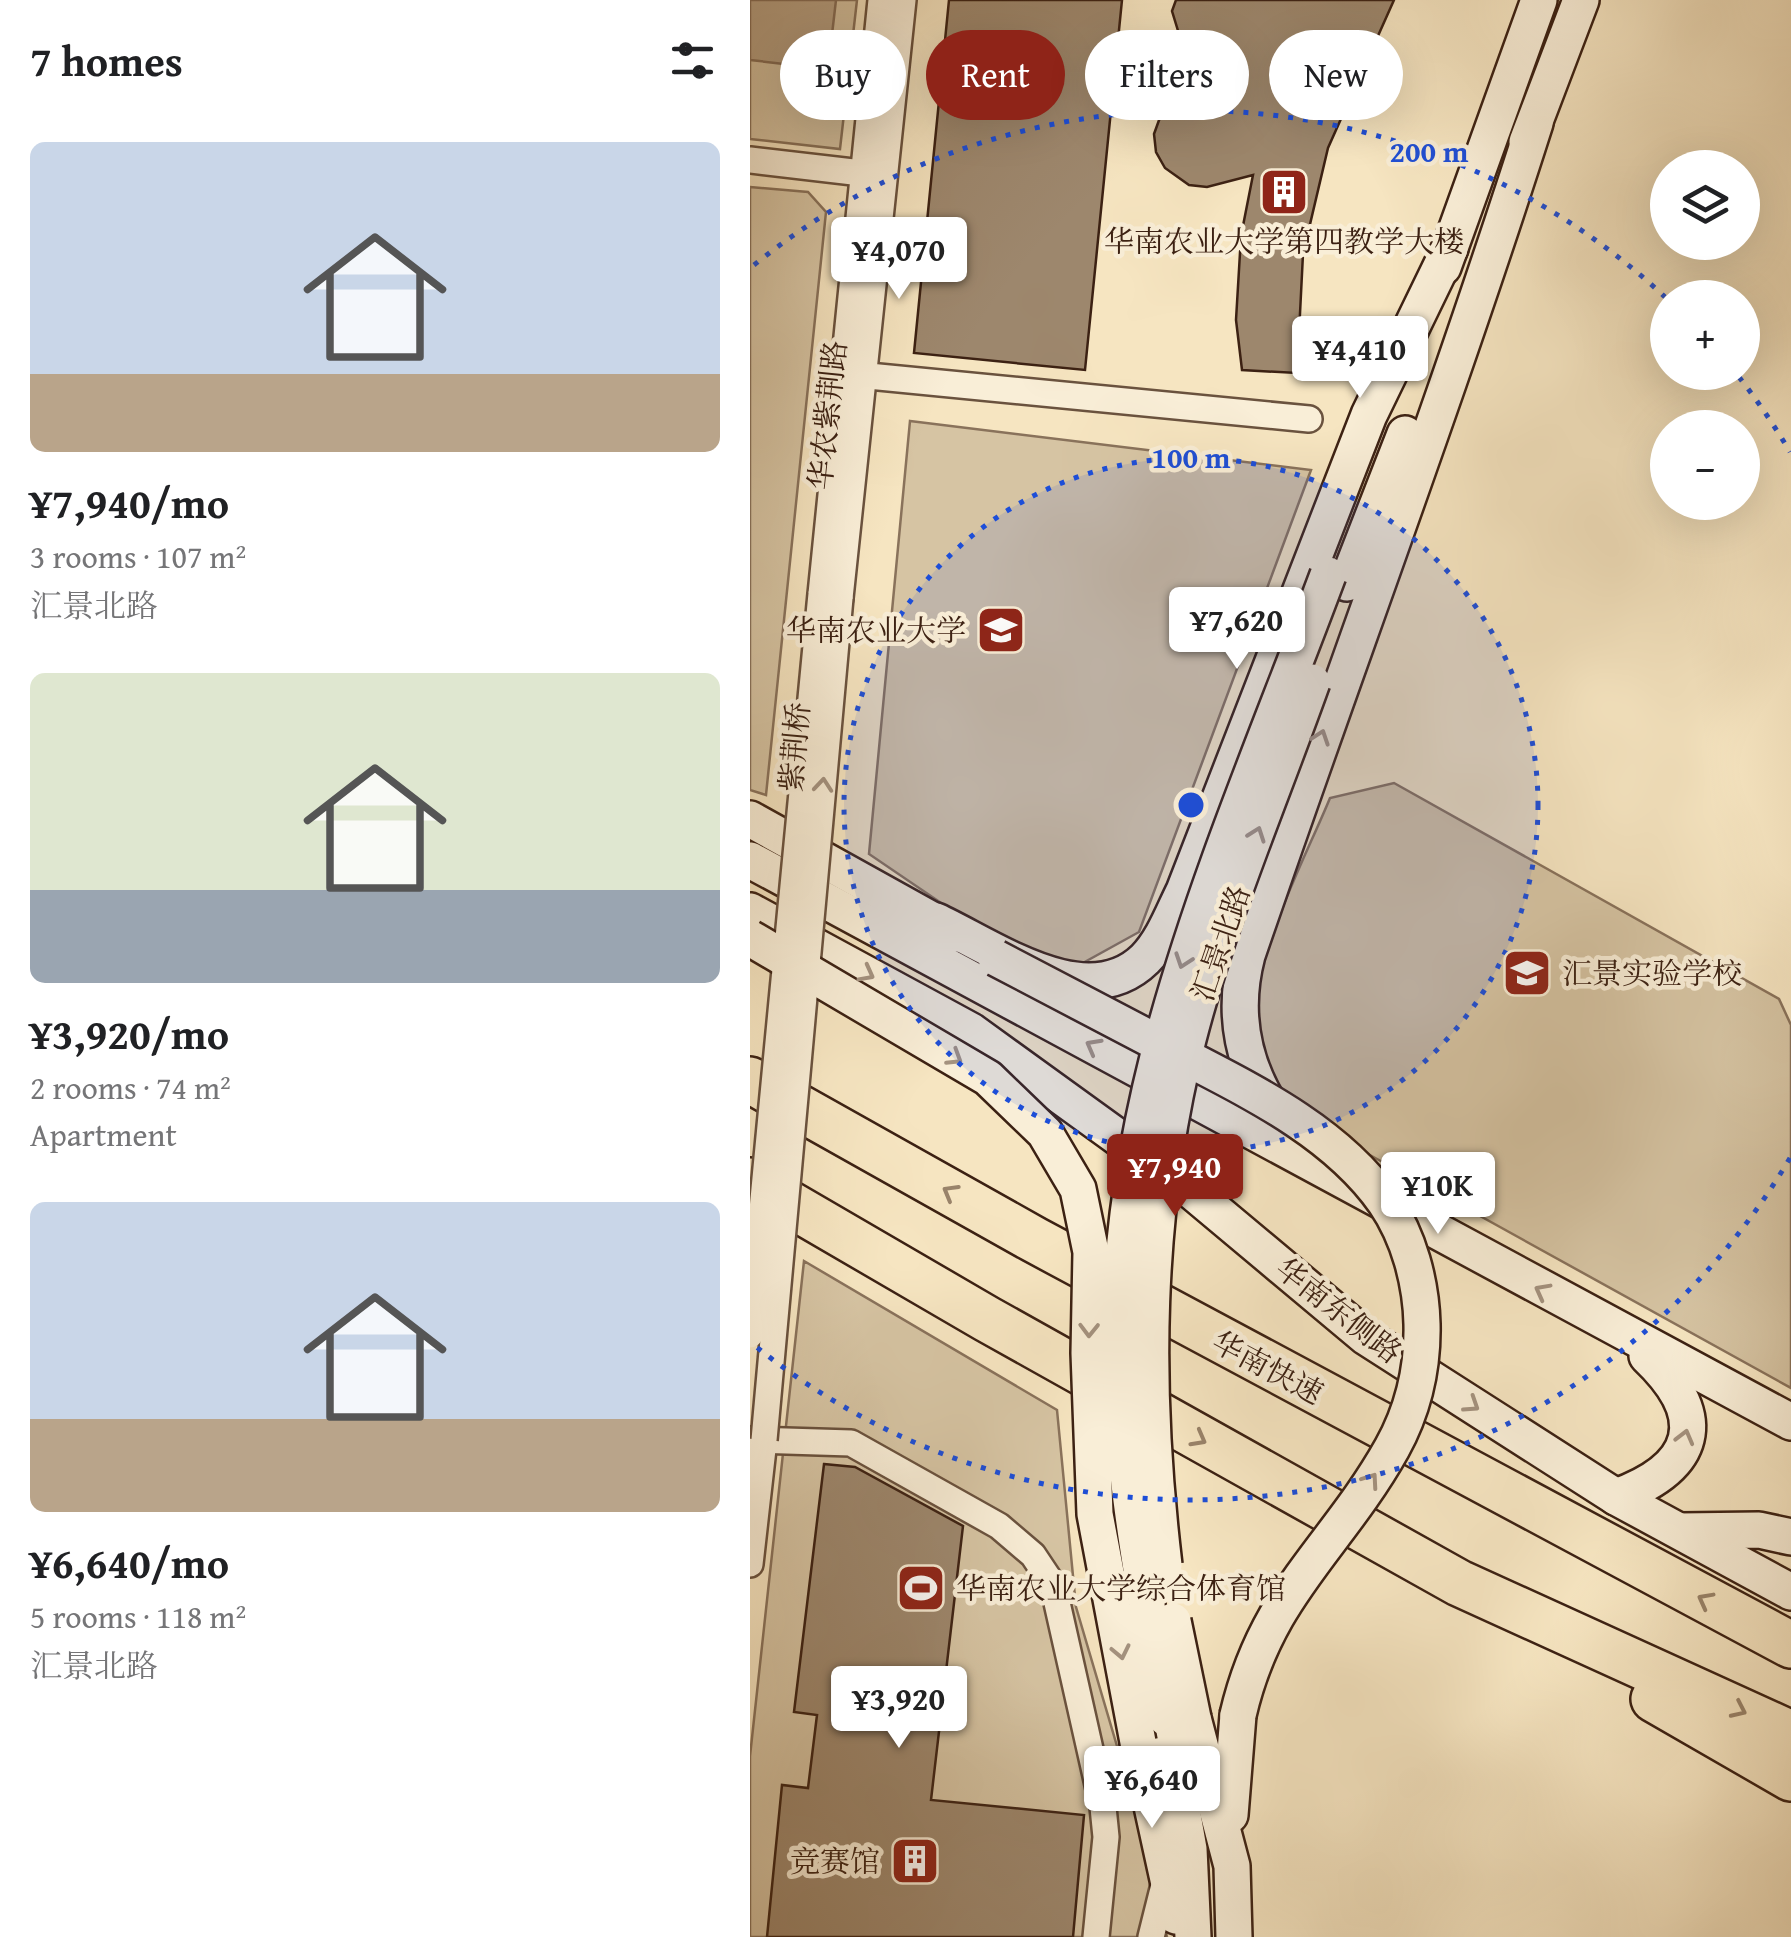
<!DOCTYPE html>
<html lang="en">
<head>
<meta charset="utf-8">
<style>
  :root { --surface:#fff; --page:#f6f6f6; --text:#202124; --muted:#757577; --accent:#8f2418 }
  body { margin:0; font-family:"Gentium Book Plus","Noto Serif SC",serif; background:var(--page); color:var(--text); height:100vh; display:flex; flex-direction:column; font-size:38px; white-space:nowrap }
  * { box-sizing:border-box; margin:0 }
  p { font-size:32px; color:var(--muted) }
  .icon { flex:none; width:55px; height:55px; fill:none; stroke:currentColor; stroke-width:2; stroke-linecap:round; stroke-linejoin:round }
  .map { position:relative; flex:1; overflow:hidden }
  .panel { display:flex; flex-direction:column; background:var(--surface); width:750px }
  .panel>* { flex:none }
  .banner { position:absolute; left:30px; top:30px; width:860px; height:90px; display:flex; gap:20px }
  .buttons { position:absolute; left:900px; top:150px; display:grid; gap:20px }
  .buttons a { display:grid; place-items:center; width:110px; height:110px; border-radius:50%; background:var(--surface); box-shadow:0 10px 40px #0002; font-size:50px }
  .price { position:absolute; translate:-50% -85px; padding:0 22px; border-radius:10px; background:#fff; color:#222; font-size:32px; line-height:65px; filter:drop-shadow(0 2px 5px #0008) }
  .price::after { content:''; position:absolute; left:50%; top:60px; width:30px; height:22px; margin-left:-15px; background:inherit; clip-path:polygon(0 0,100% 0,50% 100%) }
  .price.active { background:var(--accent); color:#fff }
  ul { padding:0; list-style:none }
  li { display:grid; align-content:center; gap:20px; height:530px; padding:0 30px }
  li span { display:grid; place-items:center; height:310px; border-radius:15px; color:#555 }
  li>.icon { margin-inline-start:auto }
  span .icon { width:180px; height:180px; fill:#fffc; stroke-width:1 }
  li b { font-size:42px }
  h2 { display:flex; justify-content:space-between; align-items:center; height:120px; padding:0 30px; font-size:42px }
  .tag { padding:0 35px; border-radius:45px; background:var(--surface); box-shadow:0 10px 40px #0002; font-size:35px; line-height:90px }
  .tag.active { background:var(--accent); color:#fff }
  main { display:flex; flex:1; min-height:0 }
  .map>svg:first-child { display:block }
  .green { fill:#d6c4a3; stroke:#89725b; stroke-width:2.5 }
  .water { fill:#b7a286; stroke:#866e58; stroke-width:2.5 }
  .building { fill:#9d876d; stroke:#3c2113; stroke-width:2.5 }
  .lines { fill:none; stroke-linecap:round; stroke-linejoin:round }
  .street-casing { stroke:#6a523e; stroke-width:30 }
  .secondary-casing { stroke:#3c2113; stroke-width:40 }
  .highway-casing { stroke:#3c2113; stroke-width:50 }
  .street { stroke:#f9eed7; stroke-width:25 }
  .secondary { stroke:#f9eed7; stroke-width:35 }
  .highway { stroke:#f6e5c1; stroke-width:45 }
  .street-bridge-casing { stroke:#6a523e; stroke-width:30; stroke-linecap:butt }
  .secondary-bridge-casing { stroke:#3c2113; stroke-width:40; stroke-linecap:butt }
  .street-bridge { stroke:#f9eed7; stroke-width:25 }
  .secondary-bridge { stroke:#f9eed7; stroke-width:35 }
  .oneway { stroke:#a4927f }
  .oneway2 { stroke:#99836a }
  .ring { fill:none; stroke:#1d4ed8; stroke-width:5; stroke-dasharray:5 10 }
  .labels { text-anchor:middle; dominant-baseline:central; stroke-width:9; stroke-linejoin:round; paint-order:stroke }
  .poi-label { font-size:30px; fill:#3c2113; stroke:#f9eed7; text-anchor:end }
  .street-label { font-size:30px; fill:#3c2113; stroke:#f9eed7 }
  .centre { fill:#1d4ed8; stroke:#f9eed7; stroke-width:5 }
  .ring-label { font-size:30px; text-anchor:middle; font-weight:bold; fill:#1d4ed8; stroke:#f9eed7; stroke-width:9; stroke-linejoin:round; paint-order:stroke }
</style>
</head>
<body>
<main>
<section class="panel">
<h2>7 homes<svg class="icon" aria-label="filters" viewBox="0 0 24 24"><path d="M4 7h16M4 17h16"/><circle cx="9" cy="7" r="2"/><circle cx="15" cy="17" r="2"/></svg></h2>
<ul>
<li><span style="background:linear-gradient(#c9d6e8 75%,#b9a48a 0)"><svg class="icon" aria-label="home" viewBox="0 0 24 24"><path d="M3 11l9-7 9 7M6 9v11h12V9"/></svg></span><div><b>¥7,940/mo</b><p>3 rooms · 107 m²</p><p>汇景北路</p></div></li>
<li><span style="background:linear-gradient(#dfe7d0 70%,#9aa5b1 0)"><svg class="icon" aria-label="home" viewBox="0 0 24 24"><path d="M3 11l9-7 9 7M6 9v11h12V9"/></svg></span><div><b>¥3,920/mo</b><p>2 rooms · 74 m²</p><p>Apartment</p></div></li>
<li><span style="background:linear-gradient(#c9d6e8 70%,#b9a48a 0)"><svg class="icon" aria-label="home" viewBox="0 0 24 24"><path d="M3 11l9-7 9 7M6 9v11h12V9"/></svg></span><div><b>¥6,640/mo</b><p>5 rooms · 118 m²</p><p>汇景北路</p></div></li>
</ul>
</section>
<div class="map">
<svg width="1041" height="1937" viewBox="0 0 1041 1937">
  <rect width="100%" height="100%" fill="#f6e5c1"/>
  <filter id="stains"><feTurbulence type="fractalNoise" baseFrequency=".002" numOctaves="4"/><feColorMatrix values="0 0 0 0 .2 0 0 0 0 .09 0 0 0 0 .02 0 0 0 .5 -.17"/></filter>
  <radialGradient id="worn" r=".72"><stop offset=".6" stop-color="#630" stop-opacity="0"/><stop offset="1" stop-color="#630" stop-opacity=".3"/></radialGradient>
  <g class="green">
    <polygon points="0,0 107,0 90,149 0,139"/>
    <polygon points="0,187 58,192 76,212 16,795 0,790"/>
    <polygon points="160,421 561,470 389,932 331,964 269,956 119,854"/>
    <path d="M644 783 1029 999 1041 1025V1388L533 1107C525 1086 512 1064 507 1042 492 974 554 862 580 798Z"/>
    <polygon points="54,1261 307,1410 326,1607 405,1875 417,1937 0,1937 0,1756"/>
  </g>
  <polygon class="water" points="0,0 86,0 78,69 0,60"/>
  <g class="building">
    <polygon points="199,0 372,0 335,370 164,353"/>
    <polygon points="426,0 644,0 578,148 553,254 547,373 492,370 486,320 491,236 503,175 457,187 439,185 415,168 406,152 404,134 416,101 467,74 433,47 422,11"/>
    <polygon points="74,1464 105,1467 213,1526 181,1800 334,1815 323,1937 17,1937 32,1785 58,1788 67,1715 44,1712"/>
  </g>
  <g class="lines">
    <g class="street-casing">
      <g id="street">
        <polyline points="0,160 129,175"/>
        <polyline points="98,374 559,419"/>
        <polyline points="71,594 131,0"/>
        <polyline points="90,598 153,0"/>
        <polyline points="0,1440 101,1443 249,1526 283,1555 303,1585 353,1807 356,1837 346,1937"/>
        <polyline points="0,1564 14,1440"/>
        <polyline points="401,1937 415,1881"/>
      </g>
    </g>
    <g class="secondary-casing">
      <g id="secondary">
        <polyline points="777,142 831,0"/>
        <polyline points="693,267 789,0"/>
        <polyline points="597,583 655,434"/>
        <polyline points="0,819 207,934"/>
        <polyline points="0,860 1041,1422"/>
        <polyline points="0,911 221,1031 438,1188 616,1337 866,1497 1041,1592"/>
        <path d="M186 921C244 948 337 1016 395 959 413 941 423 913 434 891L619 415 700 248"/>
        <path d="M525 1114C492 1065 482 1012 497 955 592 677 696 402 785 123"/>
        <path d="M866 1497C947 1467 962 1418 897 1356"/>
        <polyline points="931,1531 1009,1530 1041,1537"/>
        <polyline points="416,1718 439,1849 443,1937"/>
        <polyline points="443,1718 482,1866 484,1937"/>
        <polyline points="388,1742 426,1916"/>
        <polyline points="480,1815 488,1715"/>
      </g>
    </g>
    <g class="highway-casing">
      <g id="highway">
        <polyline points="0,1080 285,1240 1041,1645"/>
        <polyline points="0,1181 237,1319 709,1583 1041,1734"/>
        <polyline points="904,1699 1041,1778"/>
      </g>
    </g>
    <use href="#street" class="street"/>
    <use href="#secondary" class="secondary"/>
    <use href="#highway" class="highway"/>
    <g class="street-bridge-casing">
      <g id="street-bridge">
        <polyline points="0,1335 71,594"/>
        <polyline points="14,1440 90,598"/>
      </g>
    </g>
    <g class="secondary-bridge-casing">
      <g id="secondary-bridge">
        <polyline points="0,938 238,1078 295,1133 328,1189 341,1252 339,1353 345,1514 388,1742"/>
        <path d="M246 958C302 987 358 1017 414 1046 492 1087 583 1128 635 1202 659 1237 671 1282 672 1324 673 1368 663 1410 642 1448 586 1548 516 1593 488 1715"/>
        <path d="M414 1565C393 1389 394 1213 438 1039 469 918 520 800 562 682"/>
        <polyline points="423,1621 443,1718"/>
        <path d="M416 1718C397 1602 373 1485 370 1366 363 1083 482 833 578 575"/>
      </g>
    </g>
    <use href="#street-bridge" class="street-bridge"/>
    <use href="#secondary-bridge" class="secondary-bridge"/>
  </g>
  <defs><path id="oneway-chevron" d="M-2-3.5L2.5 0L-2 3.5" fill="none" stroke-width="1.6" stroke-linecap="round" stroke-linejoin="round" transform="scale(2.5)"/></defs>
  <g class="oneway">
    <use href="#oneway-chevron" transform="translate(571 737) rotate(-71)"/>
    <use href="#oneway-chevron" transform="translate(73 785) rotate(-85)"/>
    <use href="#oneway-chevron" transform="translate(507 834) rotate(-70)"/>
    <use href="#oneway-chevron" transform="translate(433 961) rotate(109)"/>
    <use href="#oneway-chevron" transform="translate(117 974) rotate(28)"/>
    <use href="#oneway-chevron" transform="translate(343 1046) rotate(-151)"/>
    <use href="#oneway-chevron" transform="translate(205 1058) rotate(32)"/>
    <use href="#oneway-chevron" transform="translate(792 1291) rotate(-152)"/>
    <use href="#oneway-chevron" transform="translate(339 1330) rotate(91)"/>
    <use href="#oneway-chevron" transform="translate(722 1405) rotate(33)"/>
    <use href="#oneway-chevron" transform="translate(935 1437) rotate(-75)"/>
    <use href="#oneway-chevron" transform="translate(621 1480) rotate(-55)"/>
    <use href="#oneway-chevron" transform="translate(371 1652) rotate(78)"/>
  </g>
  <g class="oneway2">
    <use href="#oneway-chevron" transform="translate(200 1192) rotate(-150)"/>
    <use href="#oneway-chevron" transform="translate(449 1439) rotate(29)"/>
    <use href="#oneway-chevron" transform="translate(955 1600) rotate(-152)"/>
    <use href="#oneway-chevron" transform="translate(989 1710) rotate(25)"/>
  </g>
  <circle cx="441" cy="805" r="347" fill="#1d4ed8" fill-opacity=".12"/>
  <g class="ring">
    <circle cx="441" cy="805" r="347"/>
    <path d="M1040 1158A695 695 0 0 1 4 1345M4 265A695 695 0 0 1 915 297M989 377A695 695 0 0 1 1040 452"/>
  </g>
  <defs>
    <g id="building-square" transform="scale(2.5)"><rect x="-9" y="-9" width="18" height="18" rx="4" fill="#8f2418" stroke="#f9eed7"/><path d="M-4-6H4V6H1V3H-1V6H-4ZM-2.5-4.3h1.7v1.8h-1.7ZM.8-4.3h1.7v1.8H.8ZM-2.5-1h1.7V.8h-1.7ZM.8-1h1.7V.8H.8Z" fill="#fff"/></g>
    <g id="university-square" transform="scale(2.5)"><rect x="-9" y="-9" width="18" height="18" rx="4" fill="#8f2418" stroke="#f9eed7"/><path d="M0-5L7-2L0 1L-7-2ZM-4 1L0 2.5L4 1V4Q0 6-4 4Z" fill="#fff"/></g>
    <g id="school-square" transform="scale(2.5)"><rect x="-9" y="-9" width="18" height="18" rx="4" fill="#8f2418" stroke="#f9eed7"/><path d="M0-5L7-2L0 1L-7-2ZM-4 1L0 2.5L4 1V4Q0 6-4 4Z" fill="#fff"/></g>
    <g id="stadium-square" transform="scale(2.5)"><rect x="-9" y="-9" width="18" height="18" rx="4" fill="#8f2418" stroke="#f9eed7"/><path d="M0-5a6.5 5 0 1 0 0 10a6.5 5 0 1 0 0-10ZM-3.5-1.8h7v3.6h-7Z" fill="#fff"/></g>
  </defs>
  <g fill-rule="evenodd">
    <use href="#building-square" x="534" y="192"/>
    <use href="#university-square" x="251" y="630"/>
    <use href="#school-square" x="777" y="973"/>
    <use href="#stadium-square" x="171" y="1588"/>
    <use href="#building-square" x="165" y="1861"/>
  </g>
  <g class="labels">
    <g class="poi-label">
      <text x="534" y="241" text-anchor="middle">华南农业大学第四教学大楼</text>
      <text x="216" y="630">华南农业大学</text>
      <text x="812" y="973" text-anchor="start">汇景实验学校</text>
      <text x="206" y="1588" text-anchor="start">华南农业大学综合体育馆</text>
      <text x="130" y="1861">竞赛馆</text>
    </g>
    <g class="street-label">
      <text transform="translate(77 415) rotate(-84)">华农紫荆路</text>
      <text transform="translate(44 747) rotate(-85)">紫荆桥</text>
      <text transform="translate(470 943) rotate(-71)">汇景北路</text>
      <text transform="translate(589 1310) rotate(38)">华南东侧路</text>
      <text transform="translate(518 1367) rotate(28)">华南快速</text>
    </g>
  </g>
  <circle cx="441" cy="805" r="15" class="centre"/>
  <g class="ring-label">
    <text x="679" y="162">200 m</text>
    <text x="441" y="468">100 m</text>
  </g>
  <rect width="100%" height="100%" filter="url(#stains)"/>
  <rect width="100%" height="100%" fill="url(#worn)"/>
</svg>
<div class="buttons">
<a><svg class="icon" aria-label="layers" viewBox="0 0 24 24"><path d="M12 4l9 5-9 5-9-5zM3 14l9 5 9-5"/></svg></a>
<a>+</a>
<a>−</a>
</div>
<b class="price" style="left:149px;top:302px">¥4,070</b>
<b class="price" style="left:610px;top:401px">¥4,410</b>
<b class="price" style="left:487px;top:672px">¥7,620</b>
<b class="price active" style="left:425px;top:1219px">¥7,940</b>
<b class="price" style="left:688px;top:1237px">¥10K</b>
<b class="price" style="left:149px;top:1751px">¥3,920</b>
<b class="price" style="left:402px;top:1831px">¥6,640</b>
<div class="banner">
<a class="tag">Buy</a>
<a class="tag active">Rent</a>
<a class="tag">Filters</a>
<a class="tag">New</a>
</div>
</div>
</main>
</body>
</html>
